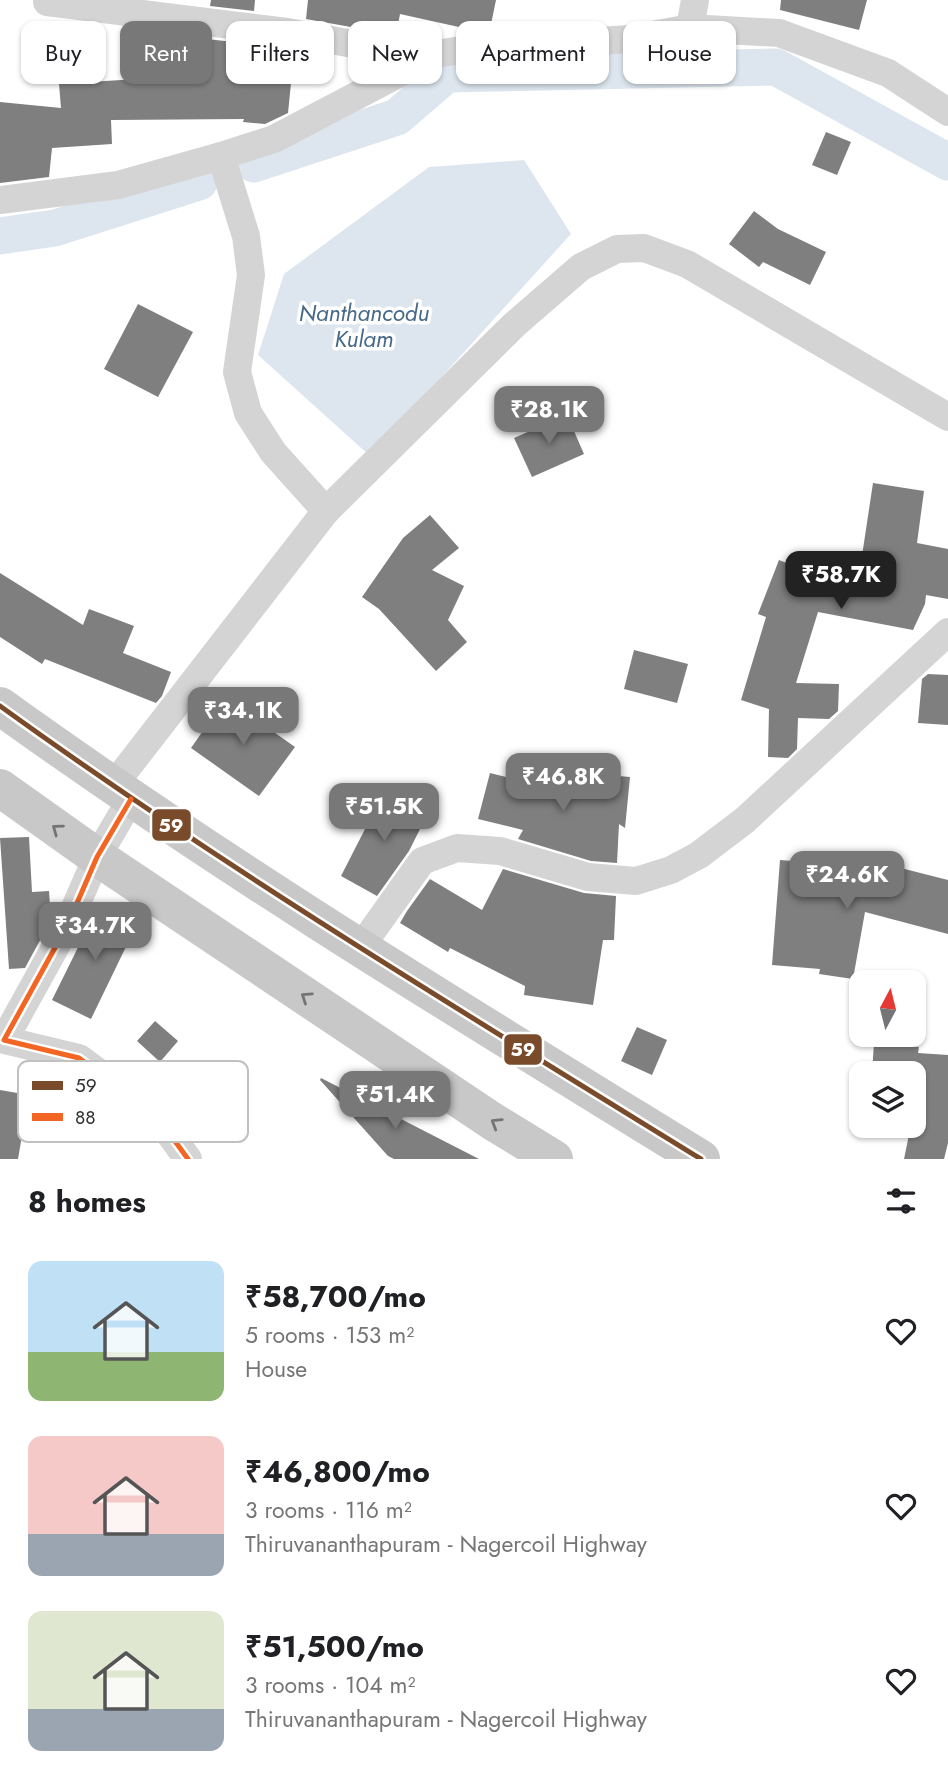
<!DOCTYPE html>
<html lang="en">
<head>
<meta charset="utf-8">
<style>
  :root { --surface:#fff; --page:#f2f2f2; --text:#202124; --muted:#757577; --accent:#787878 }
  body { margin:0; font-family:Jost,sans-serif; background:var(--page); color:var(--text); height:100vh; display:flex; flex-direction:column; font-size:26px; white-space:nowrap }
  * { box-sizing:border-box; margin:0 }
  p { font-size:23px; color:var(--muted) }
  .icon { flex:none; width:38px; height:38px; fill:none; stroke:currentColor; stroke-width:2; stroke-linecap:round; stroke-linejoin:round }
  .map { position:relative; height:1159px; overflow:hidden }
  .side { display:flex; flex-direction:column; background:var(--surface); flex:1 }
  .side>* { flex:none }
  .hud { position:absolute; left:21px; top:21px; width:906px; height:63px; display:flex; gap:14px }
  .needle { width:46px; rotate:7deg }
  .controls { position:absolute; left:849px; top:970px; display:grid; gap:14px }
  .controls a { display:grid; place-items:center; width:77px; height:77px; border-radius:14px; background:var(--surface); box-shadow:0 2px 5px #0004; font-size:35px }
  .price { position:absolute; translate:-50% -60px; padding:0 16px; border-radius:14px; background:var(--accent); color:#fff; font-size:23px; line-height:46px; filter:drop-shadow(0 2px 4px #0008) }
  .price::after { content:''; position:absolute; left:50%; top:42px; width:21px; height:16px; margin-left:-10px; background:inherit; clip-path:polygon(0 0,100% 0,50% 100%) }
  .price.current { background:#222; color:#fff }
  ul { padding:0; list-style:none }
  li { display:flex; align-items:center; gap:21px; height:175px; padding:0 28px }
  li span { display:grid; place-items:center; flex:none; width:196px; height:140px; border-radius:14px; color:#555 }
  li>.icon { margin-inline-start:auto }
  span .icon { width:84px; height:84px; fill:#fffc; stroke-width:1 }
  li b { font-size:30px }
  h2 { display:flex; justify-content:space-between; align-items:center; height:84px; padding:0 28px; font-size:30px }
  .pill { padding:0 24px; border-radius:14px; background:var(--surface); box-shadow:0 2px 5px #0004; font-size:24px; line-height:63px }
  .pill.current { background:var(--accent); color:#fff }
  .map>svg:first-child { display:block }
  .water { fill:#dde6ef }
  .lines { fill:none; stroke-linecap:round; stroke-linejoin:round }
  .canal { stroke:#dde6ef; stroke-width:37 }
  .building { fill:#7f7f7f }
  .minor { stroke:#d4d4d4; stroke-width:28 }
  .primary { stroke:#c8c8c8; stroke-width:38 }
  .bus-1-casing { stroke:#fff; stroke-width:10 }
  .bus-2-casing { stroke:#fff; stroke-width:10 }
  .bus-1 { stroke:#7a4b2a; stroke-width:5 }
  .bus-2 { stroke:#f26522; stroke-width:5 }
  .oneway { stroke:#747474 }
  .labels { text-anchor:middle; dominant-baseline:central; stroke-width:7; stroke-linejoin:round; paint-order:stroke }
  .water-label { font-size:23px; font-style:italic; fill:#476988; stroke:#fff }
  .key { fill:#fff; stroke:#c1c1c1; stroke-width:2 }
  .key-label { font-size:19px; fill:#303030 }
  .line-badge { stroke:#fff; stroke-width:2.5 }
  .badge-label { font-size:19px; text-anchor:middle; font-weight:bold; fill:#fff }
</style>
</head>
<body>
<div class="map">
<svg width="948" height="1159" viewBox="0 0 948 1159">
  <rect width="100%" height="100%" fill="#fff"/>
  <polygon class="water" points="524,160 571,234 370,456 258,355 284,274 429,167"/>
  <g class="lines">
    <g class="canal">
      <polyline points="254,164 397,117 447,74 776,67 948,162"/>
      <polyline points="0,236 55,228 199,182"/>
    </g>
  </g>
  <g class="building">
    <polygon points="211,0 255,0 254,11 210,6"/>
    <polygon points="308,0 496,0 490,29 477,31 400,14 396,35 306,19"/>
    <polygon points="781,0 867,0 859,30 780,10"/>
    <polygon points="207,39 251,44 249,59 293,63 288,113 265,124 243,122 244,119 111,120 112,144 52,148 49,177 0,183 0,102 61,108 59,84 152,78 152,47 206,47"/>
    <polygon points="826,132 851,142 837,175 812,165"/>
    <polygon points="754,211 778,229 826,252 810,285 763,262 759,267 729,244"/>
    <polygon points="138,304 193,332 158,397 104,369"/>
    <polygon points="567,415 584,454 532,477 514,438"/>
    <polygon points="873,483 924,491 917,543 948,549 948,599 926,595 925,604 913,630 818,612 796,683 839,684 838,711 829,719 798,718 797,749 788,758 768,757 769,709 741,700 766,617 758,614 779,560 843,585 846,566 860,569"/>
    <polygon points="430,515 459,548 432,570 464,586 448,620 467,642 436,671 379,609 362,597 403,538"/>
    <polygon points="0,573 83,625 89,609 134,626 123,653 171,672 162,696 156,703 45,659 42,664 0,637"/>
    <polygon points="634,650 688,664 677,703 624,689"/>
    <polygon points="928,674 948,675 948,725 918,723 922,679"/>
    <polygon points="226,698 295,747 259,796 191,748"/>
    <polygon points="574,772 630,777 625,828 619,824 617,863 591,861 518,839 523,830 478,819 490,773 572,794"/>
    <polygon points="385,790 428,813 409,851 377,896 341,876"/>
    <polygon points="29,837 32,892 49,891 51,920 25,968 9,969 0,838"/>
    <polygon points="780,860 884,868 885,864 948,880 948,934 865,912 853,979 819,974 820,969 772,965"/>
    <polygon points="503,869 584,893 616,896 614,940 603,940 593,1005 524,995 525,986 450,948 448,952 400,923 407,911 430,879 482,910"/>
    <polygon points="99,905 137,924 91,1019 52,1000"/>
    <polygon points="155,1021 178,1041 160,1062 137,1041"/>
    <polygon points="637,1027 667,1040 652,1075 621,1061"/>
    <polygon points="874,1043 919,1047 918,1053 948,1055 948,1143 944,1159 904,1159 911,1125 914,1125 914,1073 872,1073"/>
    <polygon points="321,1078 479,1159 394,1159 388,1156 320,1080"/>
    <polygon points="0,1090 29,1095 18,1159 0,1159"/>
  </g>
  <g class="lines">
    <g class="minor">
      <polyline points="47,2 287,32 397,52 433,53"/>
      <polyline points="690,28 695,0"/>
      <polyline points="221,156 246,236 251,275 237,372 248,413 273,452 326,511"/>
      <polyline points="0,200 118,185 221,156 274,139 436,54 492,45 569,43 630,39 690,28 779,33 888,73 948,112"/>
      <polyline points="113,786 326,511 514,325 581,267 617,249 644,248 687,264 948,417"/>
      <polyline points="131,799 97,857 67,926 4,1040 79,1058 155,1114 188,1159"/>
      <polyline points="360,948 422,861 457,848 500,851 588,877 636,881 671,870 699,855 745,820 948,632"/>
    </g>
    <g class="primary">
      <path d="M0 706C226 869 464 1013 701 1159"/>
      <polyline points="0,788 97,857 492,1121 554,1159"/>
    </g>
    <g class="bus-1-casing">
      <path id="bus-1" d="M0 706C226 869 464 1013 701 1159"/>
    </g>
    <g class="bus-2-casing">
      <polyline id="bus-2" points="131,799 97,857 67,926 4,1040 79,1058 155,1114 188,1159"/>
    </g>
    <use href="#bus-1" class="bus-1"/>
    <use href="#bus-2" class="bus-2"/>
  </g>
  <defs><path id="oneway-chevron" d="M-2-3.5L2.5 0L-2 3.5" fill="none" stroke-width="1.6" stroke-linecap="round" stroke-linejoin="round" transform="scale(1.75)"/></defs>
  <g class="oneway">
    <use href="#oneway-chevron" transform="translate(57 829) rotate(-144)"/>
    <use href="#oneway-chevron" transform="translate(306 997) rotate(-146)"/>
    <use href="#oneway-chevron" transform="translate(496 1123) rotate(-148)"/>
  </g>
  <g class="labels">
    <g class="water-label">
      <text x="364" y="313">Nanthancodu<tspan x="364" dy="26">Kulam</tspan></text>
    </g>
  </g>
  <rect x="18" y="1061" width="230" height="81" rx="10" class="key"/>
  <rect x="32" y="1081" width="31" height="9" fill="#7a4b2a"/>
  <rect x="32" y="1113" width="31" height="8" fill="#f26522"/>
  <g class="key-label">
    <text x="75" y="1092">59</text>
    <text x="75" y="1124">88</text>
  </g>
  <g class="line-badge">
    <rect x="151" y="808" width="41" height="34" rx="7" fill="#7a4b2a"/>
    <rect x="503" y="1033" width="40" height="33" rx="7" fill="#7a4b2a"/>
  </g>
  <g class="badge-label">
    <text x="171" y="832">59</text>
    <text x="523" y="1056">59</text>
  </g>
</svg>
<div class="controls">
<a><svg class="needle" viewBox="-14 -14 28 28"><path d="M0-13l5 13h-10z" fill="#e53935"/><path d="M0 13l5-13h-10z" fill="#757577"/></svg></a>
<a><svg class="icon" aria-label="layers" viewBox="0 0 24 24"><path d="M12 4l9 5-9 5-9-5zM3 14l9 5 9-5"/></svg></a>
</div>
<b class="price" style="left:549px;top:446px">₹28.1K</b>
<b class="price current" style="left:841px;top:611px">₹58.7K</b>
<b class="price" style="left:243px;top:747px">₹34.1K</b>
<b class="price" style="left:563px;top:813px">₹46.8K</b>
<b class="price" style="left:384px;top:843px">₹51.5K</b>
<b class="price" style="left:847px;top:911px">₹24.6K</b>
<b class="price" style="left:95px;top:962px">₹34.7K</b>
<b class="price" style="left:395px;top:1131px">₹51.4K</b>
<div class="hud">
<a class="pill">Buy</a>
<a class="pill current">Rent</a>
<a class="pill">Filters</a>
<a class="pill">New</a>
<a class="pill">Apartment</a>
<a class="pill">House</a>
</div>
</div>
<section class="side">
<h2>8 homes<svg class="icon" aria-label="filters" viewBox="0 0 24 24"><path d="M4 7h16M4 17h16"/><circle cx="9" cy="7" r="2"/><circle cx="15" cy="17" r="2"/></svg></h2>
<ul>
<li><span style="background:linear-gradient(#bfe0f5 65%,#8fb573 0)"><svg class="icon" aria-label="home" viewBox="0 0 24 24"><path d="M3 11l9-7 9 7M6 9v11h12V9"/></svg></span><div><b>₹58,700/mo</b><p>5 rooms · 153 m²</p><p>House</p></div><svg class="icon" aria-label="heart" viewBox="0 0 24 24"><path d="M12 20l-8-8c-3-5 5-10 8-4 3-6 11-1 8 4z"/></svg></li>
<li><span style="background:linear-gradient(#f6c9c9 70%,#9aa5b1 0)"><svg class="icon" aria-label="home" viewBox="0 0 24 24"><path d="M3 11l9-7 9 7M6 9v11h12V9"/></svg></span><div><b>₹46,800/mo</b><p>3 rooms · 116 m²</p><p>Thiruvananthapuram - Nagercoil Highway</p></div><svg class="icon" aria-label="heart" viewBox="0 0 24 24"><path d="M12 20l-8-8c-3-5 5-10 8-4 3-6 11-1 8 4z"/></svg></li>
<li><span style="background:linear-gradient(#dfe7d0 70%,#9aa5b1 0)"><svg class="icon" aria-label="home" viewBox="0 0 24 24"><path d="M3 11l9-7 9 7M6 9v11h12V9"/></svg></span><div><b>₹51,500/mo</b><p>3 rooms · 104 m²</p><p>Thiruvananthapuram - Nagercoil Highway</p></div><svg class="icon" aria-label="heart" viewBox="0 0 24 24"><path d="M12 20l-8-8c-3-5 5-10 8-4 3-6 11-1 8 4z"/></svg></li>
</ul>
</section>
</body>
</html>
